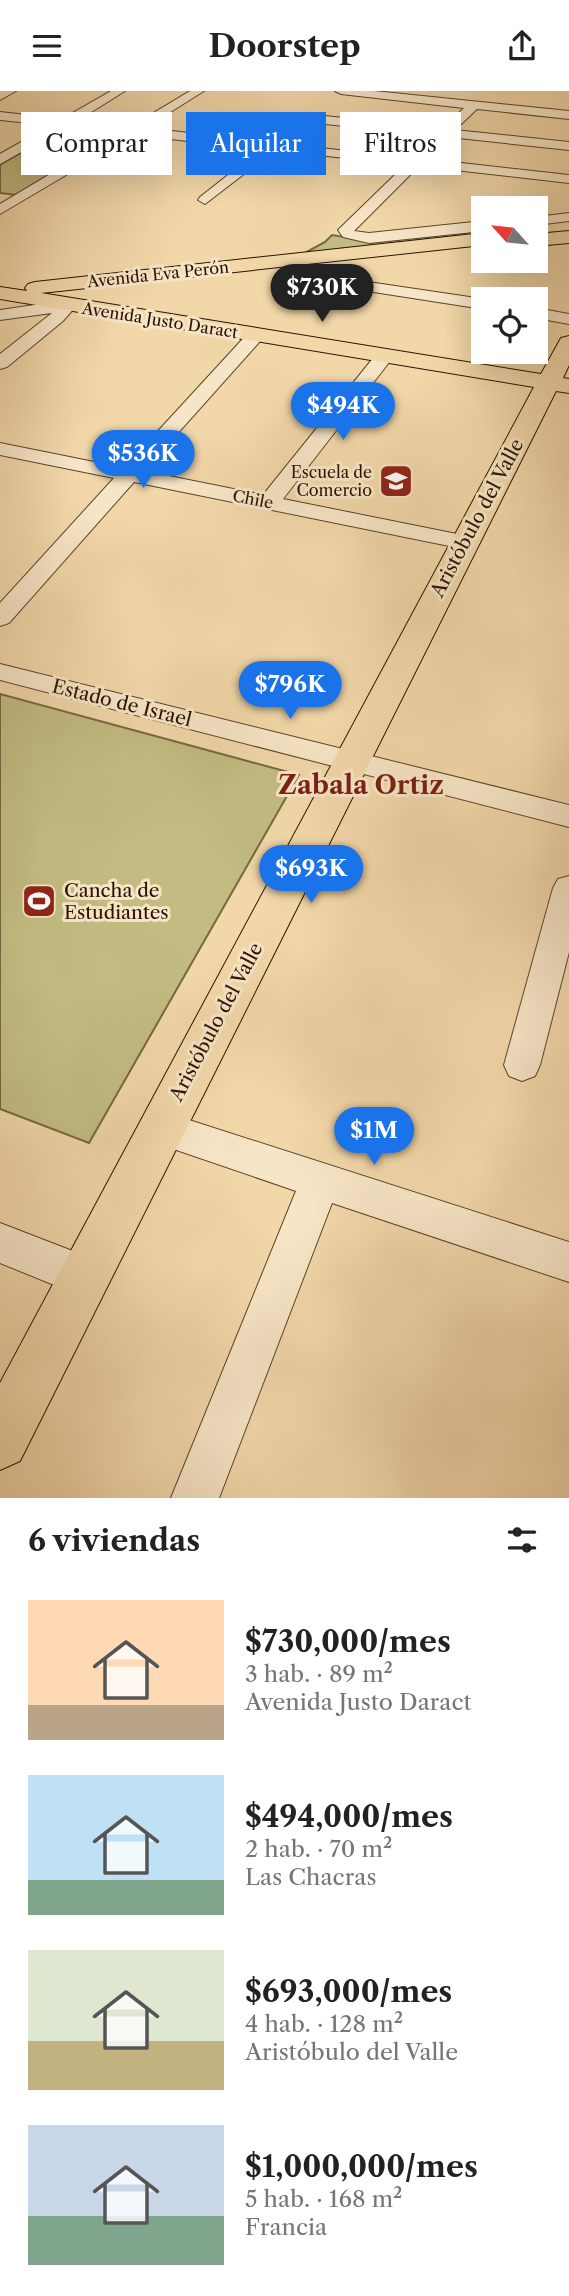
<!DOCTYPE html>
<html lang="es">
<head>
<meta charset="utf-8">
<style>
  :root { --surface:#fff; --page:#f6f6f6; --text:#222; --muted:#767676; --accent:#1a73e8 }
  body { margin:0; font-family:"Libre Caslon Text",serif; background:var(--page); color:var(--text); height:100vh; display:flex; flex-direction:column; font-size:26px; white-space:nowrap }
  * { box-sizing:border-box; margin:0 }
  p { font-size:23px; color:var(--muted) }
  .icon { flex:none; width:38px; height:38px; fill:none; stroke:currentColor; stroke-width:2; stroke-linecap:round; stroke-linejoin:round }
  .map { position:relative; height:1407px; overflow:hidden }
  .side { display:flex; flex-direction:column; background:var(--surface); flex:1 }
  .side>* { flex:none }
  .top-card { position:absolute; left:21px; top:21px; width:528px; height:63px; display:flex; gap:14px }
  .needle { width:46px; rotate:297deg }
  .tools { position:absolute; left:471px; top:105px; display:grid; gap:14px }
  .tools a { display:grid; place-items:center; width:77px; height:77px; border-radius:0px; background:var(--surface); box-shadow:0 7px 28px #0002; font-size:35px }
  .price { position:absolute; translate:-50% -60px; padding:0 16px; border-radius:24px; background:var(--accent); color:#fff; font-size:23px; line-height:46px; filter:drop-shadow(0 2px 4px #0008) }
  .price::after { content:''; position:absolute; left:50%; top:42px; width:21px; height:16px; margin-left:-10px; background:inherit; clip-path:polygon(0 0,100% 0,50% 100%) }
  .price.active { background:#222; color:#fff }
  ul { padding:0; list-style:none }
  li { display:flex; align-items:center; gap:21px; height:175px; padding:0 28px }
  li span { display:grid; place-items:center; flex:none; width:196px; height:140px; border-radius:0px; color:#555 }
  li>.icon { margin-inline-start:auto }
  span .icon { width:84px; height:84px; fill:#fffc; stroke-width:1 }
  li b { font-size:30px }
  h2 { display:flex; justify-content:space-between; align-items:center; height:84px; padding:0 28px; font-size:30px }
  .pill { padding:0 24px; border-radius:0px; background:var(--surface); box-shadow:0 7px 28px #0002; font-size:24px; line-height:63px }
  .pill.active { background:var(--accent); color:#fff }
  header { display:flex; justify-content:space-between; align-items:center; height:91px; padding:0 28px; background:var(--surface); font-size:32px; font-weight:700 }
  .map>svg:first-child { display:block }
  .green { fill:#c2bc82; stroke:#766841; stroke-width:2 }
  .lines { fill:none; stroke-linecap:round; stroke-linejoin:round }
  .minor-casing { stroke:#5b442a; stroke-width:2 }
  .major-casing { stroke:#291300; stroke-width:2 }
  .minor { fill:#f7e5c7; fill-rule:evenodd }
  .major { fill:#f2d7a9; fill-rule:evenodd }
  .labels { text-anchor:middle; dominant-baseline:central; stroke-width:6; stroke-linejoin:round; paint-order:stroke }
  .far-street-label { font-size:16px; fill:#291300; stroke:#f7e5c7 }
  .far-poi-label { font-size:16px; fill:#291300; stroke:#f7e5c7; text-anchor:end }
  .street-label { font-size:19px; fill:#291300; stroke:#f7e5c7 }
  .poi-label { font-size:19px; fill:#291300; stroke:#f7e5c7; text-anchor:start }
  .district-label { font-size:26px; font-weight:bold; fill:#7a1f14; stroke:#f7e5c7 }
</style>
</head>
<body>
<header><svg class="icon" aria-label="menu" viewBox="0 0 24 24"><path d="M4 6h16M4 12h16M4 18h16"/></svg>Doorstep<svg class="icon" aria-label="share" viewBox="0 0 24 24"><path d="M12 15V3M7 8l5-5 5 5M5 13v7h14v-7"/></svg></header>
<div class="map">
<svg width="569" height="1407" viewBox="0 0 569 1407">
  <rect width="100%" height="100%" fill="#f2d7a9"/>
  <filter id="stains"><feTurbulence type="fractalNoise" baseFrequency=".00286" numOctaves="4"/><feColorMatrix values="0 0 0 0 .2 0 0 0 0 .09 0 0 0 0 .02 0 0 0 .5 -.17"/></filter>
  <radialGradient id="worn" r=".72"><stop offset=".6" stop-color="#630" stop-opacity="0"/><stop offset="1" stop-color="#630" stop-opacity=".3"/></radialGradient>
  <g class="green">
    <polygon points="67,35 118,40 17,104 0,102 0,74"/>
    <polygon points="483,136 483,145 303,163 325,151 332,144 363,149"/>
    <polygon points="0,603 299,684 89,1052 0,1018"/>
  </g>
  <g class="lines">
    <g class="minor-casing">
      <g id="minor">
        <polygon points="0,0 16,0 0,9"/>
        <polygon points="111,0 125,0 77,30 130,36 190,0 204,0 145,37 270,51 283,43 289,47 284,53 412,67 435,45 307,31 301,27 307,23 443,38 464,17 341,3 335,0 374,0 569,20 569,28 477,18 455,39 569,51 569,59 449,46 426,68 569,84 569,92 419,75 354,140 369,142 483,130 483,140 369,152 343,146 338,139 405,74 275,59 205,113 198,109 200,106 261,58 134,44 0,123 0,113 119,42 66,36 0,73 0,63 51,34 0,29 0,21 62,28"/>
        <polygon points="569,122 569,130 536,134 536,126"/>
        <polygon points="328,185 483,208 483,218 322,193 320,190"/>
        <polygon points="68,209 77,214 63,230 7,276 0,278 0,263 52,222 0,229 0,219"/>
        <polygon points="536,217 569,223 569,233 536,227"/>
        <polygon points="256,239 265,244 262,248 144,380 263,404 378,261 385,259 394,265 283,408 472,446 476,451 472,456 464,458 134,391 9,532 0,535 0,512 114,387 0,364 0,352 124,377 250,240"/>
        <polygon points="0,573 569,714 569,736 0,589"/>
        <polygon points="569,785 569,861 540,974 535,985 522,990 509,985 504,974 553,797 558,788"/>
        <polygon points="161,1020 569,1151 569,1191 332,1112 219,1407 171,1407 296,1100 147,1049 142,1037 147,1025"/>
        <polygon points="0,1132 101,1171 107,1186 101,1201 86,1207 0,1172"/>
      </g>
    </g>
    <g class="major-casing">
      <g id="major">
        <polygon points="569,140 569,152 536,155 536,143"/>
        <polygon points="483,142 483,154 41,202 541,283 561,247 569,245 569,274 563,287 569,288 569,302 556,300 20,1370 0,1379 0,1292 534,296 0,208 0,196 27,200 25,197 28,193 35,191"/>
      </g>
    </g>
    <use href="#minor" class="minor"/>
    <use href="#major" class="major"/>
  </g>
  <defs>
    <g id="school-square" transform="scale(1.75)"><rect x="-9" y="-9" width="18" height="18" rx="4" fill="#8f2418" stroke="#f7e5c7"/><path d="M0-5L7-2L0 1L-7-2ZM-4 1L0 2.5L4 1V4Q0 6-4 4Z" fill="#fff"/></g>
    <g id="stadium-square" transform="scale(1.75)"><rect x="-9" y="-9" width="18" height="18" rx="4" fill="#8f2418" stroke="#f7e5c7"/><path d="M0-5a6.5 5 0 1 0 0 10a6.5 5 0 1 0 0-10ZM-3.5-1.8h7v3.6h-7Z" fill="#fff"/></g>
  </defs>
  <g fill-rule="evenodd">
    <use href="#school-square" x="396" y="390"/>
    <use href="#stadium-square" x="39" y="810"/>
  </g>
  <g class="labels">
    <g class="far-street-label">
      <text transform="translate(158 183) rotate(-6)">Avenida Eva Perón</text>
      <text transform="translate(160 229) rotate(9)">Avenida Justo Daract</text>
      <text transform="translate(253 408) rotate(11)">Chile</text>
    </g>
    <g class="far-poi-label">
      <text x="372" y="381">Escuela de<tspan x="372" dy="18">Comercio</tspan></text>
    </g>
    <g class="street-label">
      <text transform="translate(477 427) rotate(-62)">Aristóbulo del Valle</text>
      <text transform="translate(122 612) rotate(14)">Estado de Israel</text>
      <text transform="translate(216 931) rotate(-62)">Aristóbulo del Valle</text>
    </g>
    <g class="poi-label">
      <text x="64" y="799">Cancha de<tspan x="64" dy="22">Estudiantes</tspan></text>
    </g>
    <g class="district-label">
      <text x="361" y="694">Zabala Ortiz</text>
    </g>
  </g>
  <rect width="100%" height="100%" filter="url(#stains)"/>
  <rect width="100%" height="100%" fill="url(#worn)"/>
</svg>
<div class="tools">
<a><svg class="needle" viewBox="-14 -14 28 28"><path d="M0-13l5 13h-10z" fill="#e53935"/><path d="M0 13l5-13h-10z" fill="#767676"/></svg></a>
<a><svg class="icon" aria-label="locate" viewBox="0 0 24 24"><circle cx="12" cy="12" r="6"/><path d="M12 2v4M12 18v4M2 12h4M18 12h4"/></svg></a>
</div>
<b class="price active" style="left:322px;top:233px">$730K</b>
<b class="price" style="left:343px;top:351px">$494K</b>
<b class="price" style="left:143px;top:399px">$536K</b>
<b class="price" style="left:290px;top:630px">$796K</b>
<b class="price" style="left:311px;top:814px">$693K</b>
<b class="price" style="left:374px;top:1076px">$1M</b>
<div class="top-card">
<a class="pill">Comprar</a>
<a class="pill active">Alquilar</a>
<a class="pill">Filtros</a>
</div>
</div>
<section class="side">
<h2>6 viviendas<svg class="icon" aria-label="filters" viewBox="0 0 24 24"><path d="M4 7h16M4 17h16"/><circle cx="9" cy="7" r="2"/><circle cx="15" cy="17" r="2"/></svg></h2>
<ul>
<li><span style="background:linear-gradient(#ffd9b3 75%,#b9a48a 0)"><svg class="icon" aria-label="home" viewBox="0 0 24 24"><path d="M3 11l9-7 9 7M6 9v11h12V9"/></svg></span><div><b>$730,000/mes</b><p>3 hab. · 89 m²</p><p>Avenida Justo Daract</p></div></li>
<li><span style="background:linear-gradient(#bfe0f5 75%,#7fa58c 0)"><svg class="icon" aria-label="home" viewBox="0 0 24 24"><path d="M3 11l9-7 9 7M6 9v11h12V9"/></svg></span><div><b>$494,000/mes</b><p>2 hab. · 70 m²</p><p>Las Chacras</p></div></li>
<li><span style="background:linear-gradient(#dfe7d0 65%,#c2b280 0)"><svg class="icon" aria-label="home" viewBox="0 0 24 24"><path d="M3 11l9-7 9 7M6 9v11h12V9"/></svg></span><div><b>$693,000/mes</b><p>4 hab. · 128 m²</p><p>Aristóbulo del Valle</p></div></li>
<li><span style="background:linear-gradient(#c9d6e8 65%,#7fa58c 0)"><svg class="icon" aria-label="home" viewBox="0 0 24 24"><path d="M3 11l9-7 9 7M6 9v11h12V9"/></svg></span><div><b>$1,000,000/mes</b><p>5 hab. · 168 m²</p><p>Francia</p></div></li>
</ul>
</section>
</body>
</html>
